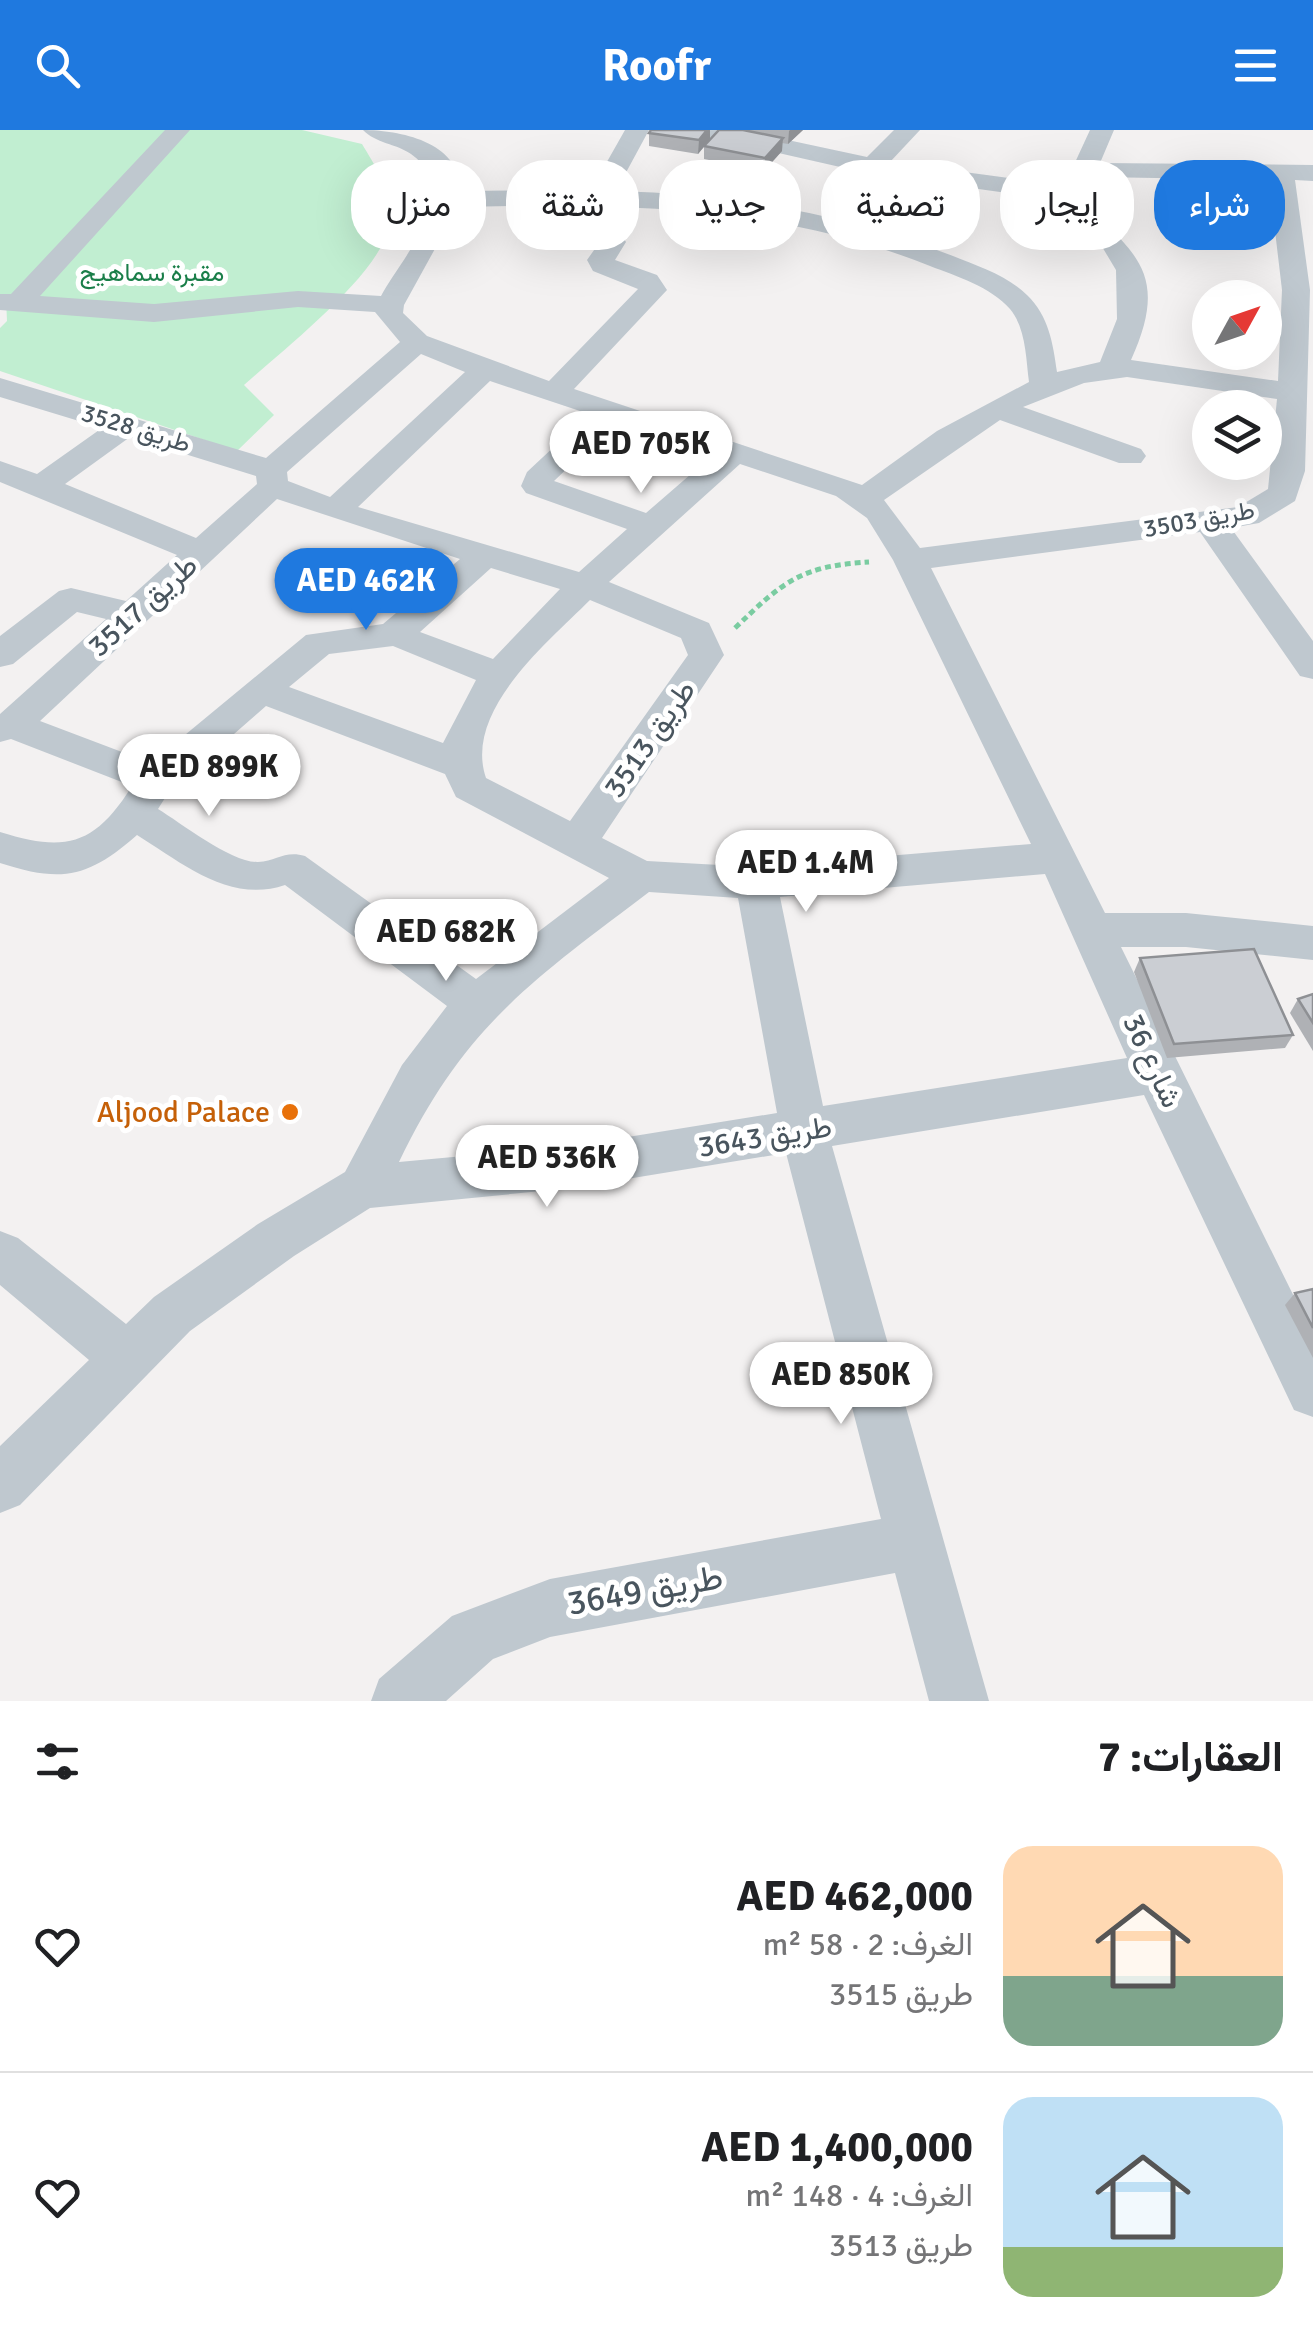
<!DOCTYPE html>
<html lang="ar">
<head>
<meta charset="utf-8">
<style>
  :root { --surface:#fff; --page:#f6f6f6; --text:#202124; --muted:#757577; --line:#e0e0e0; --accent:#1f79df }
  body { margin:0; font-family:Signika,Vazirmatn,sans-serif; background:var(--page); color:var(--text); direction:rtl; height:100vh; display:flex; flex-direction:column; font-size:38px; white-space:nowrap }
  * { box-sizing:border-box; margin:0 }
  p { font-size:32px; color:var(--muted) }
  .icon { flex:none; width:55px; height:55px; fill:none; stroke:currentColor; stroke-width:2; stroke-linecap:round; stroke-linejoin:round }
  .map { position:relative; height:1571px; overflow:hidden; direction:ltr }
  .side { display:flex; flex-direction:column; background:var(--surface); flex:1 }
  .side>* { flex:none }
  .banner { position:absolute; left:30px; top:30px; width:1255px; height:90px; direction:rtl; display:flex; gap:20px }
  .needle { width:65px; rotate:50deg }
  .tools { position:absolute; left:1192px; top:150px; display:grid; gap:20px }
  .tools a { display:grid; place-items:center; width:90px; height:90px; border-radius:50%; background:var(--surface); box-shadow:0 10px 40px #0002; font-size:50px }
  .price { position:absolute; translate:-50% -85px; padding:0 22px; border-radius:35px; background:#fff; color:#222; font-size:32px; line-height:65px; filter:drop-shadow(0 2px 5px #0008) }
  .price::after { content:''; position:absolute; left:50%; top:60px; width:30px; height:22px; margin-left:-15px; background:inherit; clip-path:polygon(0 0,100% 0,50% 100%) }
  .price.current { background:var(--accent); color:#fff }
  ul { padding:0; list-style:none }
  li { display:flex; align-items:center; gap:30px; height:250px; padding:0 30px }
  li+li { border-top:2px solid var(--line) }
  li span { display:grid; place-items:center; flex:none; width:280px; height:200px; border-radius:30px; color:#555 }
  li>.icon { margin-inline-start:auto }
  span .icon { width:120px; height:120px; fill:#fffc; stroke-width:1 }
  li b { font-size:42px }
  h2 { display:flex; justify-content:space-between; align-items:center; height:120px; padding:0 30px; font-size:42px }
  .pill { padding:0 35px; border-radius:40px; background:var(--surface); box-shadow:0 10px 40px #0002; font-size:35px; line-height:90px }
  .pill.current { background:var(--accent); color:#fff }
  header { display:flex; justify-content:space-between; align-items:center; height:130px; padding:0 30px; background:var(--accent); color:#fff; font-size:45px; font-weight:700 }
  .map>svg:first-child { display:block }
  .green { fill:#c1eed1 }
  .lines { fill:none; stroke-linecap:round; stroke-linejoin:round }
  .path { stroke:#7acca1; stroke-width:5; stroke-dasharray:6 4; stroke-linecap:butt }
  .minor { fill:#bfc8cf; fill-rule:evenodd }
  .wall { fill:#afb1b5 }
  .shaded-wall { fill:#8e9094 }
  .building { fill:#cbced3; stroke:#8e9094; stroke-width:2.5 }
  .food-dot { fill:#e8710a; stroke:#fff; stroke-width:4 }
  .labels { text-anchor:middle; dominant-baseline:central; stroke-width:10; stroke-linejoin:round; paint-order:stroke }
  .far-park-label { font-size:25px; fill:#1a7e49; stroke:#fff }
  .far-street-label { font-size:25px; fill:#49555e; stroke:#fff }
  .street-label { font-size:30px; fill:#49555e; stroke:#fff }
  .food-label { font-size:30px; fill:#c56008; stroke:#fff; text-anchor:end }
  .near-street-label { font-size:35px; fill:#49555e; stroke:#fff }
</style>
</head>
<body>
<header><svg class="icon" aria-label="menu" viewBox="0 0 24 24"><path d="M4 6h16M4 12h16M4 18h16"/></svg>Roofr<svg class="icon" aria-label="search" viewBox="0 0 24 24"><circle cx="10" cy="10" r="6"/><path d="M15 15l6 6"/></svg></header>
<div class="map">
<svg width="1313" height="1571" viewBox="0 0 1313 1571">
  <rect width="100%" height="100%" fill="#f3f1f1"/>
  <path class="green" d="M0 0H302L362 14C377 39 398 70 388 101 373 150 283 220 244 255L274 285 237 321 0 241V198L7 191 6 168 0 165Z"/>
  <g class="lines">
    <path class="path" d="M735 498C783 452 800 436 869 432"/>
    <path class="minor" d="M165 0H190L40 166 154 174 298 161 381 166C403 125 465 62 411 24 397 14 375 13 363 0 399 0 462 12 460 61L591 60 625 0H649L616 61C732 64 844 83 953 126 978 136 1008 146 1027 165 1049 186 1053 214 1057 242L1100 232 1117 189 1116 140 1101 115 1051 69 871 44 699 5 696 0H741L867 27 894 0H920L890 32 1053 54 1072 39 1090 0H1114L1100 33 1313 35V51L1295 50 1310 160 1305 341 1295 371 1259 393 1231 398 1313 511V549L1300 546 1200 402 931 438 1105 783H1186L1313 796V830L1186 817H1121L1313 1205V1287L1294 1280 1144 965 832 1016 989 1571H929L895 1443 550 1507 493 1529 446 1571H371L379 1549 452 1486 550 1449 881 1389 786 1023 572 1058 370 1078 294 1126 190 1201 20 1375 0 1383V1316L89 1230 0 1155V1101L18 1108 126 1194 154 1167 258 1094 345 1042 402 935 447 876 285 755C230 774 182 733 137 705 88 748 62 753 0 733V702C64 722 94 717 132 656L11 609 0 612V584L106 489 77 482 13 534 0 537V506L59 461 71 458 126 471 177 425 0 352V331L37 344 102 298 0 267V248L266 328 400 212 375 182 298 177 154 192 0 180V164H11ZM1099 47 1269 50 1282 160 1278 251 1131 230C1173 138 1130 121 1073 62L1082 52ZM458 77C619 73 778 75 930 136 956 146 991 157 1010 179 1026 198 1026 229 1029 252L937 301 862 355 574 259 667 160 657 145 615 130 626 112 622 106H604L587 130 593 141 638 159 549 251 427 206 403 183 404 175ZM421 224 465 242 330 367 288 351 287 342ZM1127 247 1277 269 1268 359 1238 377 920 418 884 370 1000 290 1119 333H1141L1146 326 1141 319 1023 277 1084 253ZM490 251 589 284 527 342 521 356 526 363 627 399 579 442 358 377ZM615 293 713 325 646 383 554 351ZM130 307 256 346 257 354 196 408 65 354ZM740 334 836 366 867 388 893 430 1031 714 756 737 647 731 602 708 724 525 709 493 609 452ZM277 369 460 429 383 494 306 505 151 633 40 591ZM491 438 560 459 493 529 420 502ZM590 470 681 508 688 525 570 691 486 648C463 581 548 512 590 470ZM393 516 476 550 443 613 289 557 329 524ZM266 576 445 644 456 667 609 748 476 849 305 726C285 720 277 731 258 732 232 733 181 693 158 679L170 660ZM1045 744 1127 928 823 976 780 767ZM649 762 738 768 777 983 572 1016 399 1032C464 896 533 850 649 762Z"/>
  </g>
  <g class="wall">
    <polygon points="719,0 803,0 788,14 782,13 782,21 764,41 704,29 704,17 698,24 649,16 649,3 710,9"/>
    <polygon points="1140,828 1293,905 1285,918 1167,928 1134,842"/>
    <polygon points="1313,864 1313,921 1290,883 1298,869"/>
    <polygon points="1313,1159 1313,1228 1285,1175 1295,1163"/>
  </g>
  <g class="shaded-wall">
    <polygon points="707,0 710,0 710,9 698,24 699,10"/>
    <polygon points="790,0 803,0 788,14 789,1"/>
    <polygon points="783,8 782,21 764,41 765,28"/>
  </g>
  <g class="building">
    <polygon points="651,0 707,0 699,10 649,3"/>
    <polygon points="719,0 743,0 783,8 765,28 704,16"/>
    <polygon points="1254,819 1293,905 1174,914 1140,828"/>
    <polygon points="1313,864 1313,893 1298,869"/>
    <polygon points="1313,1159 1313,1198 1295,1163"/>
  </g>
  <circle class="food-dot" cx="290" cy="982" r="10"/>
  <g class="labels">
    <g class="far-park-label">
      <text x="152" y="142">مقبرة سماهيج</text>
    </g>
    <g class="far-street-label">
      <text transform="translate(136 298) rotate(17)">طريق 3528</text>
      <text transform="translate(1199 389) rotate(-10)">طريق 3503</text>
    </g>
    <g class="street-label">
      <text transform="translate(143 476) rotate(-42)">طريق 3517</text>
      <text transform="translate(650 609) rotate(-55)">طريق 3513</text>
      <text transform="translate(1152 931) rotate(65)">شارع 36</text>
      <text transform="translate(765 1007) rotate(-9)">طريق 3643</text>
    </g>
    <g class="food-label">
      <text x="270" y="982">Aljood Palace</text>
    </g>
    <g class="near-street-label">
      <text transform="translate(645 1460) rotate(-10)">طريق 3649</text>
    </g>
  </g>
</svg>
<div class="tools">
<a><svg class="needle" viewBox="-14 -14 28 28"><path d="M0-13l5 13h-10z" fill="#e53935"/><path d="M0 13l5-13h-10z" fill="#757577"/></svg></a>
<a><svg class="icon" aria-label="layers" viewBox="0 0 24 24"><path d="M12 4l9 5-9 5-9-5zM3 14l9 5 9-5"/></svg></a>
</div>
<b class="price" style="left:641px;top:366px">AED 705K</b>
<b class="price current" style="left:366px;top:503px">AED 462K</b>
<b class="price" style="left:209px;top:689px">AED 899K</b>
<b class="price" style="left:806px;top:785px">AED 1.4M</b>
<b class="price" style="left:446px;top:854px">AED 682K</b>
<b class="price" style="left:547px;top:1080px">AED 536K</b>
<b class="price" style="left:841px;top:1297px">AED 850K</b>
<div class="banner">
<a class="pill current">شراء</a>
<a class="pill">إيجار</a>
<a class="pill">تصفية</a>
<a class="pill">جديد</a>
<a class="pill">شقة</a>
<a class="pill">منزل</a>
</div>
</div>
<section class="side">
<h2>العقارات: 7<svg class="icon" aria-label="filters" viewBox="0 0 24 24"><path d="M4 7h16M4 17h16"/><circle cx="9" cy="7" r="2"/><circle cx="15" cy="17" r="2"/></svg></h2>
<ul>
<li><span style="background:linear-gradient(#ffd9b3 65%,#7fa58c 0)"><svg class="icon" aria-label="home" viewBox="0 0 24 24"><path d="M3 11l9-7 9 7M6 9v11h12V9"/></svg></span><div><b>AED 462,000</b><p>الغرف: 2 · 58 m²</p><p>طريق 3515</p></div><svg class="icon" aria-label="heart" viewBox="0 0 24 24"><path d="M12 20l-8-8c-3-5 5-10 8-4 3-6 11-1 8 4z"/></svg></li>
<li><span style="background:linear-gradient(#bfe0f5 75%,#8fb573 0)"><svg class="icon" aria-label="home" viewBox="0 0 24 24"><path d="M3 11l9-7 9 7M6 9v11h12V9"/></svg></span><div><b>AED 1,400,000</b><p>الغرف: 4 · 148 m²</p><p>طريق 3513</p></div><svg class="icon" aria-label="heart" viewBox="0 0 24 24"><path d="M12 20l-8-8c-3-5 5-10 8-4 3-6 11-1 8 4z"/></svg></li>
</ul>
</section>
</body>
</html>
